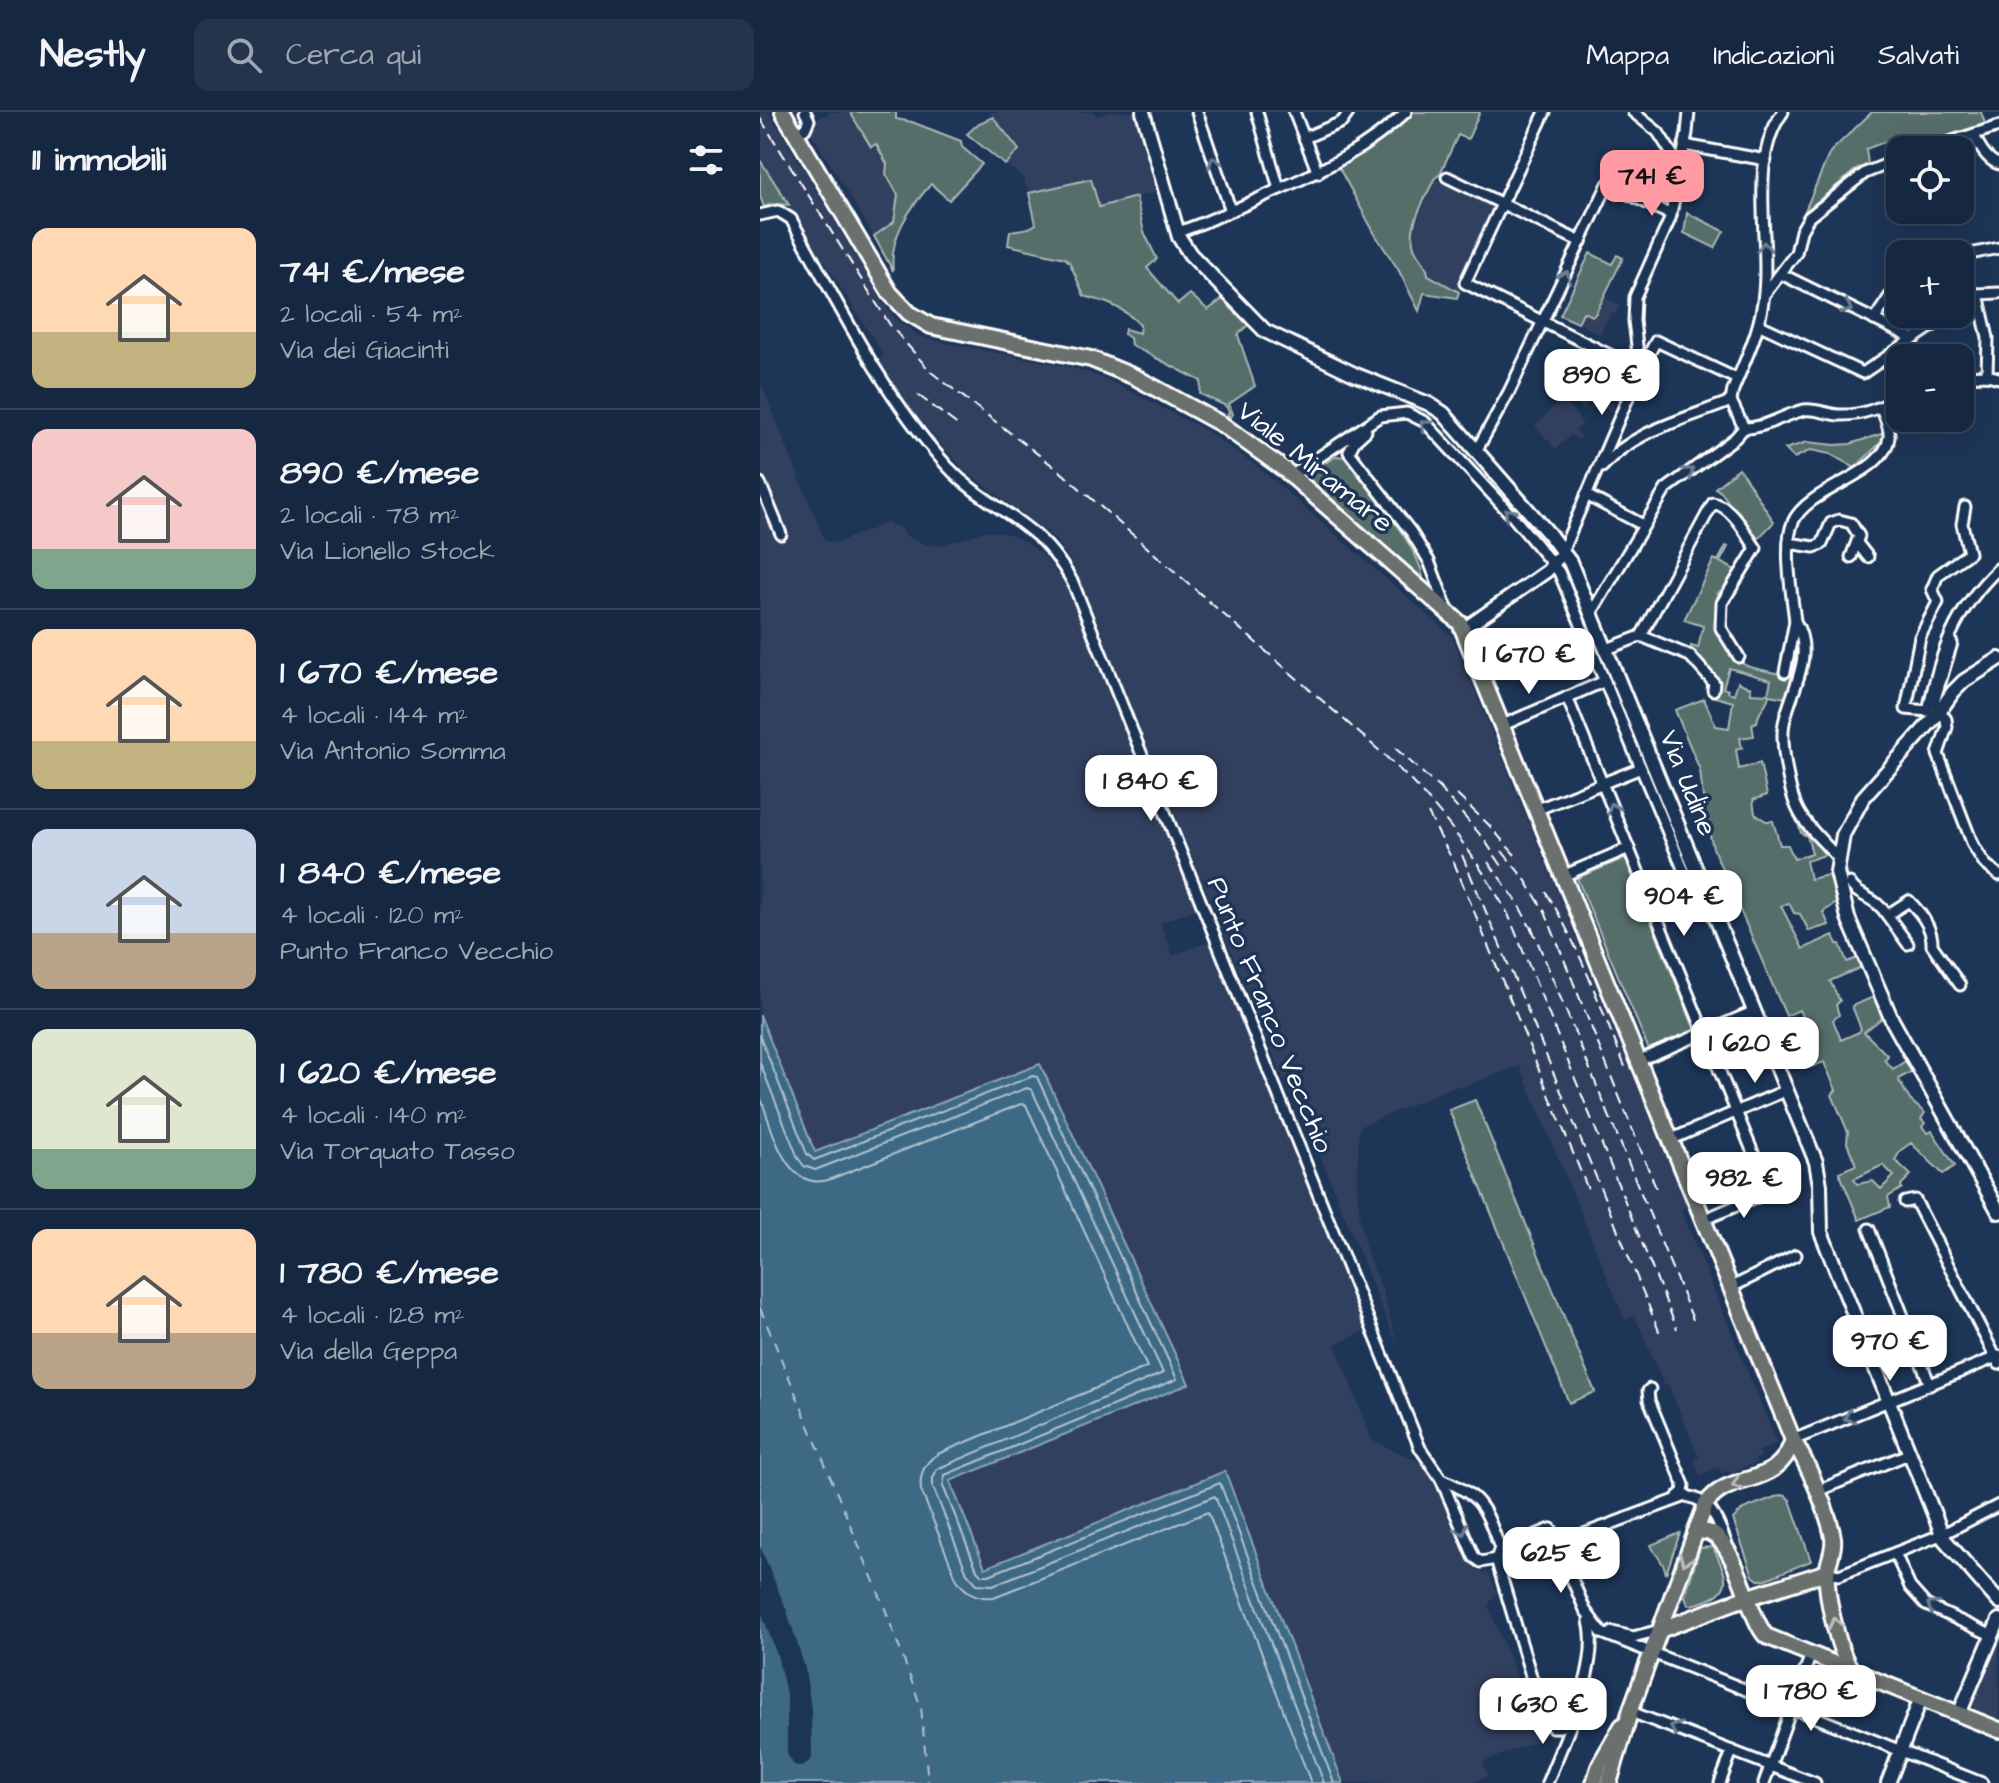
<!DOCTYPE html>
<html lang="it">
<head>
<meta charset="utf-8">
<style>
  :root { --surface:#162841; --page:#23344c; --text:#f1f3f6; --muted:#9ea6b1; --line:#35445a; --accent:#ff9aa2 }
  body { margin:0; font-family:"Architects Daughter",sans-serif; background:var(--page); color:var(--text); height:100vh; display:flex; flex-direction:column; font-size:30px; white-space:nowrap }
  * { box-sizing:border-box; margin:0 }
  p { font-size:26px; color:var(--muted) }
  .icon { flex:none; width:44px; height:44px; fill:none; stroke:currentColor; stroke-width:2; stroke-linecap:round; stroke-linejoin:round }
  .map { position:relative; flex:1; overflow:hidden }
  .panel { display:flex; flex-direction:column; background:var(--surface); width:760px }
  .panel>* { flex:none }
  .controls { position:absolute; left:1126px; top:24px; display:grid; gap:16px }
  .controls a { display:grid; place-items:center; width:88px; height:88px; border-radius:16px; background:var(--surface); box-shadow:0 8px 32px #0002,0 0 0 2px var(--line); font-size:40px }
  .price { position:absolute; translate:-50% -68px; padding:0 18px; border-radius:16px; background:#fff; color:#222; font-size:26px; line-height:52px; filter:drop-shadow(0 2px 4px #0008) }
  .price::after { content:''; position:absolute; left:50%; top:48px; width:24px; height:18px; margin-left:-12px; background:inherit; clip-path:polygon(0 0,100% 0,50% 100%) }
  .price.current { background:var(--accent); color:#111 }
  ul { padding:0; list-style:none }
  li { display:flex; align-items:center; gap:24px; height:200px; padding:0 32px }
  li+li { border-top:2px solid var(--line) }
  li span { display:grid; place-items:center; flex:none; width:224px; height:160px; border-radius:16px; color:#555 }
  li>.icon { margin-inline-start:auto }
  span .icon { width:96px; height:96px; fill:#fffc; stroke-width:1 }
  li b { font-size:34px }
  h2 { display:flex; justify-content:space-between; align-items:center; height:96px; padding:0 32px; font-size:34px }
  header { display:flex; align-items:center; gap:48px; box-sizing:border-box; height:112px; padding:0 40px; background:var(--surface); border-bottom:2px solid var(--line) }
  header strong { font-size:38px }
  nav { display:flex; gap:44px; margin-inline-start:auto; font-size:28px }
  .search { width:560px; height:72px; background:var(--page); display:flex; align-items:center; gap:20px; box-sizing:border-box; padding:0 28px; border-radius:16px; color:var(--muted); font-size:30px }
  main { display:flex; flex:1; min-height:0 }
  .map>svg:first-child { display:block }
  .built { fill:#31415e }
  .green { fill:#576e6b; stroke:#abb6b5; stroke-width:2; fill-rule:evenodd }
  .water { fill:#3e6985; stroke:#8ba5b6; stroke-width:2 }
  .pier { fill:#1d3557 }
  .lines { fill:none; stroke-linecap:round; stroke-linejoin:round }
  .shore { stroke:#b2c3ce; stroke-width:2 }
  .ferry { stroke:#b2c3ce; stroke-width:2; stroke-dasharray:10 8; stroke-linecap:butt }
  .minor-tunnel { stroke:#344968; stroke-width:9; stroke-dasharray:9 4.5; stroke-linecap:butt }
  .minor-casing { stroke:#fff; stroke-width:15 }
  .tertiary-casing { stroke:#fff; stroke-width:17 }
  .secondary-casing { stroke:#fff; stroke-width:18 }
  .primary-casing { stroke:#fff; stroke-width:20 }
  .minor { stroke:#1d3557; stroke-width:9 }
  .tertiary { stroke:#1d3557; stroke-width:11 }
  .secondary { stroke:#1d3557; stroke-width:12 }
  .primary { stroke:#6b706d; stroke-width:14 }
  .rail { stroke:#fff; stroke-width:2; stroke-dasharray:12 6; stroke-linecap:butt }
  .oneway { stroke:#6c7c92 }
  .oneway2 { stroke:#bcbfbd }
  .labels { text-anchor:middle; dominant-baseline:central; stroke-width:7; stroke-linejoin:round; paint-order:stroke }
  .street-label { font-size:28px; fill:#fff; stroke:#1d3557 }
</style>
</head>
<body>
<header>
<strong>Nestly</strong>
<div class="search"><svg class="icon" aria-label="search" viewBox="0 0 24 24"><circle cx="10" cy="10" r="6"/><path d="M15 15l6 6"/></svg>Cerca qui</div>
<nav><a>Mappa</a><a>Indicazioni</a><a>Salvati</a></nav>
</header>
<main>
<section class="panel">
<h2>11 immobili<svg class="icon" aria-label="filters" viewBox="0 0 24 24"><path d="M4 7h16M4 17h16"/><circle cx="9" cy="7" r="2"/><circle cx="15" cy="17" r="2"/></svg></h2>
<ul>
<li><span style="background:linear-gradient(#ffd9b3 65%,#c2b280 0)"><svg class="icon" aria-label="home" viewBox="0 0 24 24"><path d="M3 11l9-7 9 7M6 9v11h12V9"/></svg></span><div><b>741 €/mese</b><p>2 locali · 54 m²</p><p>Via dei Giacinti</p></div></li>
<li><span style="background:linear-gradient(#f6c9c9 75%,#7fa58c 0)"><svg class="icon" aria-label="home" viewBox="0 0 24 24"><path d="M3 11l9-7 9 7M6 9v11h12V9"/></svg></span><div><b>890 €/mese</b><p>2 locali · 78 m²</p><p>Via Lionello Stock</p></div></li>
<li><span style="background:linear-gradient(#ffd9b3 70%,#c2b280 0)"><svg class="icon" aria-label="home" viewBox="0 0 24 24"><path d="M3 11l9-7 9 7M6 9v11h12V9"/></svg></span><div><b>1 670 €/mese</b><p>4 locali · 144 m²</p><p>Via Antonio Somma</p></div></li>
<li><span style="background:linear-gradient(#c9d6e8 65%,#b9a48a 0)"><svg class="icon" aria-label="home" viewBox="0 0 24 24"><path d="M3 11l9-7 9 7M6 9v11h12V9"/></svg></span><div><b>1 840 €/mese</b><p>4 locali · 120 m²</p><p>Punto Franco Vecchio</p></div></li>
<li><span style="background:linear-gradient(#dfe7d0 75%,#7fa58c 0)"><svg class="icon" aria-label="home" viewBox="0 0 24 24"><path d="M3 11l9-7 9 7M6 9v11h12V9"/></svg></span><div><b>1 620 €/mese</b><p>4 locali · 140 m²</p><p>Via Torquato Tasso</p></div></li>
<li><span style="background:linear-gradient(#ffd9b3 65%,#b9a48a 0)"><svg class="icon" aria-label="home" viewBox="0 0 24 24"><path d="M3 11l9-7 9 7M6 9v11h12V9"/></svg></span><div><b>1 780 €/mese</b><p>4 locali · 128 m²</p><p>Via della Geppa</p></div></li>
</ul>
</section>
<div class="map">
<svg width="1239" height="1671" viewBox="0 0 1239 1671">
  <rect width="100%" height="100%" fill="#1d3557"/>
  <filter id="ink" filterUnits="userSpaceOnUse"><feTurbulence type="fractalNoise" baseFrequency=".0125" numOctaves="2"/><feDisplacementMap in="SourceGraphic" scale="16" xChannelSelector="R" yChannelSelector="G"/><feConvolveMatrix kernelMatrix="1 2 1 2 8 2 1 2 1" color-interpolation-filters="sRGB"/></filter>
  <g filter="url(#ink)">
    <g class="built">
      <polygon points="0,0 9,0 128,198 139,210 159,224 176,229 310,255 346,267 445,318 498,355 692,524 927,1095 922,1097 922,1100 1017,1331 999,1339 1001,1345 995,1347 996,1351 970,1361 968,1359 961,1361 959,1355 940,1363 934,1348 939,1345 908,1272 904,1273 875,1204 865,1208 760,954 699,976 697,973 599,1015 597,1076 600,1108 607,1142 623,1180 639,1238 544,1004 539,1005 311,449 292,424 204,358 153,300 119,247 124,244 0,48"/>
      <polygon points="71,0 90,0 111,35 116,32 127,52 126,62 138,83 134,110 114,124 50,19 54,9"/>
      <polygon points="229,0 334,0 336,4 350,0 375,0 399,79 339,95 331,67 269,81 263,66 207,22 219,11 232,5"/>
      <polygon points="674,67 733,95 696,171 702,174 699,180 668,163 668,157 657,142 652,130 652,122"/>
      <polygon points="844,185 860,193 855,202 851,201 840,222 818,211 823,200 834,204"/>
      <polygon points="830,242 836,245 825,265 836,271 833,282 854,293 851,299 831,288 823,297 813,288 808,293 823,312 816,318 821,325 818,328 811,323 796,337 775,314 802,287 799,281 805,276 793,263 800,253 820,263"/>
      <polygon points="0,269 65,429 76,431 127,411 139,415 149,426 168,433 183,433 226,419 249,422 267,431 283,443 306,474 437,796 400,811 413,843 451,829 605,1213 603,1220 575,1232 612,1328 666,1353 679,1371 715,1457 729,1462 737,1481 728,1493 782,1627 723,1650 728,1664 711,1671 677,1671 674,1665 661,1671 583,1671 465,1359 225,1457 189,1369 429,1272 280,952 55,1040 0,903"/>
      <polygon points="768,525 819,532 823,530 832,552 773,544"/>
      <polygon points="1239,1519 1239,1607 1209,1595"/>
    </g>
    <g class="green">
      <path d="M90 0H136V7L152 10 201 29 202 35 222 52 189 88 171 72C149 97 129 125 133 159L114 124 134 110 138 83 126 62 127 52 116 32 111 35Z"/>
      <path d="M652 0H720L708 27 698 23 680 62 674 67C666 86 647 114 654 135 657 145 668 152 668 163L699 180 697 186 664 181 659 199 638 157 616 124 578 54 622 26Z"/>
      <polygon points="1112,0 1221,0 1226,14 1152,38 1140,38 1138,42 1127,29 1106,37 1108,52 1094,59 1044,101 1070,40"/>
      <polygon points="233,5 259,38 245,53 207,22 219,11"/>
      <polygon points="0,48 29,93 12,92 4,95 0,84"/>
      <path d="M331 67 339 95 376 85 384 120 397 147 387 156 418 192 430 182 448 198 465 185 489 212 478 223 495 274 469 292 473 302 471 305 467 303 469 300 466 294 440 282 441 269 371 233 370 226 364 222 365 217 379 221 380 213C363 195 347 190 324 184L310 151 305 146 248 133 250 119 269 116 276 112 269 81Z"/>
      <polygon points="927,101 964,119 955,136 924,121"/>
      <polygon points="830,141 852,152 857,143 863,146 836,201 833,204 823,200 818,211 800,203"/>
      <polygon points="1124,321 1122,329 1095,356 1070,342 1051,338 1034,346 1025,337 1047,330 1075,333 1090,332"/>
      <path d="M577 344 584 345C602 369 666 442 663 470L542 364 564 347 567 350Z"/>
      <polygon points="979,356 1014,410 996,429 962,381 955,376"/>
      <path d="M966 434 968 435 960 450 975 458 966 474 958 481C954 507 959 541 987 554 999 558 1013 560 1025 563L1035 521 1038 542 1026 586 1009 583C1007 594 999 597 997 610L992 612 994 624 980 626 982 636 976 638 979 657 1000 651 1007 683 993 688 995 702 1006 709H1013L1020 733H1028L1034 747 1052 741 1047 724 1041 721 1036 705 1065 743 1046 749 1050 767 1073 762 1078 790 1063 800 1069 813 1049 819 1040 802 1034 801 1029 791 1021 794 1043 837 1073 823 1077 832H1080L1087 850 1100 845 1104 854 1070 869 1080 889 1076 893 1079 903 1073 908 1081 928 1099 920 1101 917 1092 894 1118 883 1126 903 1104 920 1128 944 1124 948 1133 957 1147 948 1153 959 1138 967 1150 988 1165 1001 1161 1007 1165 1011 1162 1015 1168 1021 1172 1019 1195 1054 1183 1062 1151 1031 1141 1038 1135 1048 1151 1063 1141 1073 1142 1076 1128 1085 1130 1095 1099 1108 1079 1060 1096 1053 1087 1031 1088 1020 1072 983 1076 978 1064 950 1051 955 1046 941 1057 934 1039 898 1026 904 953 736 945 703 940 658 915 598 944 587 956 614 969 616 973 590 955 585 956 570 932 542 931 534 938 536 943 514 924 508 954 447 958 449ZM969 556 1011 568 1008 582 991 581V576L978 570 974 582 968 580V578L963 576ZM1123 1053 1134 1064 1121 1077 1113 1069 1097 1072 1094 1067Z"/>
      <polygon points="865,746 935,918 889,938 817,766"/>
      <polygon points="715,988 835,1280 809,1291 689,998"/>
      <polygon points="1020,1383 1026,1384 1030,1388 1051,1449 1004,1468 998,1468 993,1464 973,1407 983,1397"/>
      <path d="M920 1421 906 1462C904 1448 895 1444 891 1433Z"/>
      <path d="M953 1435C963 1458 977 1476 947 1488 940 1491 935 1493 928 1493L925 1484 940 1436Z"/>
    </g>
    <polygon class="water" points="0,903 55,1040 280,952 429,1272 190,1369 225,1456 465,1359 583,1671 0,1671"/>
    <polygon class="pier" points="0,1434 27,1499 45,1556 51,1597 52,1643 51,1648 41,1655 34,1653 27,1642 27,1586 17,1543 0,1497"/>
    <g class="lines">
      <g class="shore">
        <polyline points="0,924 47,1042 54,1048 273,964 277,965 417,1267 185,1363 183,1374 217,1458 222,1463 229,1463 460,1371 574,1671"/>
        <polyline points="0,951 38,1046 44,1054 55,1058 267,976 272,978 403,1261 177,1357 173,1366 173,1375 207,1461 217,1472 233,1473 455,1384 564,1671"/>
        <path d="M0 984C12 1014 24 1080 68 1068L261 992 266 993 387 1255 180 1341C165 1349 159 1361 161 1378L196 1466C205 1481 217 1487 234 1485L448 1400 551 1671"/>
      </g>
      <polyline class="ferry" points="0,1196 124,1494 161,1595 168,1671"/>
      <polyline class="minor-tunnel" points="1084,758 1090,771"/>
      <g class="minor-casing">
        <g id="minor">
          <polyline points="437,0 471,99"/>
          <polyline points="497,0 519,77"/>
          <polyline points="534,0 558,61"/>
          <polyline points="785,0 705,171 880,258"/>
          <polyline points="873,0 898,20 919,53"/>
          <polyline points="36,22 45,17 49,8 45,0"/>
          <path d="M1214 23C1219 34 1227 49 1239 52"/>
          <polyline points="544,26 582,10 589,0"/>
          <polyline points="924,33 1006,48"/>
          <polyline points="1165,38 1239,14"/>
          <polyline points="687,65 821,130"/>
          <path d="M0 103 18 99 31 107C79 193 122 282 188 355 214 383 243 396 271 419 289 433 302 451 313 471L660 1336 681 1367 714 1445 721 1450 736 1447"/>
          <path d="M418 120C451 109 483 94 515 79 563 58 607 37 646 0"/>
          <polyline points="1200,144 1239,136"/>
          <polyline points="1021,162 1154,227"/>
          <polyline points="1218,182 1228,226 1227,263"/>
          <polyline points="1004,183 1036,141 1041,119 1049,105 1105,61 1140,47"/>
          <polyline points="1200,195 1218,182 1239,181"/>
          <polyline points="1114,208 1140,169"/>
          <polyline points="1000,213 1103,261 1190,202"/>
          <polyline points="880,258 874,209 875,185 910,107 927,21 929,0"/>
          <polyline points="1200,264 1227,263 1239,266"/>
          <path d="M984 316 971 289 973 278C987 243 1001 218 1004 180 1010 125 988 47 1023 0"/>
          <path d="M984 316C1007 316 1023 303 1044 298 1056 296 1068 303 1080 303 1102 304 1121 295 1140 286"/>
          <polyline points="606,319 595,329 589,340 651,420 669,449 688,499"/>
          <polyline points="719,334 749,280 848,72 911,103"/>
          <path d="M842 355C874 318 927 307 971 289"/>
          <polyline points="531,364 620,304 647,301 665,310 754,406 799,460 924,759 930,767 942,769"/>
          <polyline points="0,371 21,422"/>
          <polyline points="826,383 883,413"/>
          <path d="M1205 395 1202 412 1209 441 1178 463 1172 477 1178 490 1160 525 1146 597 1168 599C1180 541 1195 497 1239 456"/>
          <polyline points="1029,431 1054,435 1062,432 1071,411 1079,408 1091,411 1099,424 1091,445"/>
          <polyline points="1097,431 1108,445"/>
          <polyline points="805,433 880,258 896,229 977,267"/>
          <polyline points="832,500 906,377 975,326 984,316"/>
          <polyline points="881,524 930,544 954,571 953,578"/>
          <polyline points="1192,531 1175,587 1176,594 1186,607 1187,615 1178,642 1213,733 1225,752 1239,763"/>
          <path d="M847 537 881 524 953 391C973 395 985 421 996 436L962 491 961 516 979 545"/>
          <polyline points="1025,560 1035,509"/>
          <polyline points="807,585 1009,1080 945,1107"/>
          <polyline points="743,613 845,569"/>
          <polyline points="778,697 881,656"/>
          <path d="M1078 746C1065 731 1046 715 1038 698 1029 680 1020 630 1024 611 1031 577 1056 544 1035 509 1032 483 1023 434 1033 410 1049 374 1125 364 1129 325 1130 314 1124 305 1121 295"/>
          <polyline points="805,763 869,736"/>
          <path d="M1090 771C1097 785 1115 784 1127 803L1149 789C1160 800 1173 817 1172 833L1200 873"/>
          <polyline points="1127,803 1148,832"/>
          <polyline points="880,948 995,899"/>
          <polyline points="912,1027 1027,978"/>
          <polyline points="1145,1090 1155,1088 1239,1252"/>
          <polyline points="1109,1117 1170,1273"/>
          <polyline points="972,1175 1036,1143"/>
          <polyline points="890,1277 888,1279 889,1288 924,1373 923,1380 918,1384"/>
          <polyline points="1033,1328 1239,1244"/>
          <path d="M681 1367C724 1385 724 1395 740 1436L736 1447 784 1607 792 1615H800L810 1608"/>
          <polyline points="1057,1379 1151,1341"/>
          <polyline points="791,1417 825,1498 842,1521 1222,1671"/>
          <polyline points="771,1425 791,1417"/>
          <polyline points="740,1436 753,1432"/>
          <polyline points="1135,1441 1150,1475 1166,1493 1231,1523"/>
          <path d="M803 1445 813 1426 926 1384C952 1388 958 1410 967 1433"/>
          <polyline points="1067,1460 1079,1463 1097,1456 1183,1422 1239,1393"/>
          <polyline points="852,1520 873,1525 900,1518"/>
          <polyline points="871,1600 1055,1671"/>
          <path d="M787 1671C804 1627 841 1555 829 1509"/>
          <polyline points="960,1671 972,1639"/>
          <polyline points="1004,1671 1051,1542"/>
        </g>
      </g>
      <g class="tertiary-casing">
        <polyline id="tertiary" points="704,517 787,459 799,445"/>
      </g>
      <g class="secondary-casing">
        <g id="secondary">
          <polyline points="383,0 419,125 430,142 505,219 594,262 669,292 683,301 789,422 810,450 1056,1050 1060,1073 1061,1120 1184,1427 1239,1490"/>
          <polyline points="1239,547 1204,569 1193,580 1176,604 1103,686 1083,723 1077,760 1088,806 1132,908 1239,1100"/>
          <polyline points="1199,1602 1239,1508"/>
          <polyline points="1128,1671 1161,1586"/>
        </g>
      </g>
      <g class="primary-casing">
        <g id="primary">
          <path d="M23 0 130 181 149 201 171 214 331 247 375 265 463 313 525 358 700 511 1033 1328C1047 1350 1069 1401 1073 1426 1075 1439 1067 1450 1067 1463 1066 1482 1079 1546 1093 1559"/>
          <path d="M935 1421C974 1406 986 1504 1006 1524L1239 1618"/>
          <polyline points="900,1518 977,1489 1067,1460"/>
          <polyline points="834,1671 840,1652 862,1614"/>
          <path d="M849 1671 871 1597 946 1392C971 1357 1017 1379 1033 1328"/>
        </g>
      </g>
      <use href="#minor" class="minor"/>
      <use href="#tertiary" class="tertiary"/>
      <use href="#secondary" class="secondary"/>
      <use href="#primary" class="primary"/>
      <g class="rail">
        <path d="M0 6 130 213 171 260 301 360 621 640C673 687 714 741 748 802L917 1217"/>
        <polyline points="158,283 199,314"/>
        <polyline points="635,636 686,682"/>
        <polyline points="678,674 723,726 744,757"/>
        <polyline points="697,683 728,712 755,743"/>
        <polyline points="668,701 695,753 829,1080"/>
        <polyline points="742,739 766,769 785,800 898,1081"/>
        <polyline points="702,743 773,911 901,1224"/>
        <polyline points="728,750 756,788 775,824"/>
        <path d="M786 780C820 835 841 897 866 957"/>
        <polyline points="771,814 934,1210"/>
      </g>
    </g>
    <defs><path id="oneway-chevron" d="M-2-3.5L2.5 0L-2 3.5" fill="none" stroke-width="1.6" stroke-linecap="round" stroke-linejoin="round" transform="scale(2)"/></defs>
    <g class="oneway">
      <use href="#oneway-chevron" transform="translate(454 50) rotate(-109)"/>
      <use href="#oneway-chevron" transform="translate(1004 135) rotate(-93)"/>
      <use href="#oneway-chevron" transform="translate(805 164) rotate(-64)"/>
      <use href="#oneway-chevron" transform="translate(1087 196) rotate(25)"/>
      <use href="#oneway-chevron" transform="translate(665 313) rotate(-141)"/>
      <use href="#oneway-chevron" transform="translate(929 360) rotate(-37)"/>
      <use href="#oneway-chevron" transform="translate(749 401) rotate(-132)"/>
      <use href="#oneway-chevron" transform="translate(853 696) rotate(-112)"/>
      <use href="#oneway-chevron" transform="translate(1089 1305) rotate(158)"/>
      <use href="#oneway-chevron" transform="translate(702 1418) rotate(67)"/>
      <use href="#oneway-chevron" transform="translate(1172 1494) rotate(-147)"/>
      <use href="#oneway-chevron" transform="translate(915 1616) rotate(-159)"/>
    </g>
    <g class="oneway2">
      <use href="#oneway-chevron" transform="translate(977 1372) rotate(159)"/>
      <use href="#oneway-chevron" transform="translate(925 1448) rotate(110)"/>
      <use href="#oneway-chevron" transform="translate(1075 1511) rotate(-101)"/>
    </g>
  </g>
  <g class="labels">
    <g class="street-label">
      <text transform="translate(555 355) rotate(39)">Viale Miramare</text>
      <text transform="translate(928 671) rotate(68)">Via Udine</text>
      <text transform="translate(510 903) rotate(68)">Punto Franco Vecchio</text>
    </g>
  </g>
</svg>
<div class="controls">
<a><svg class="icon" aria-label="locate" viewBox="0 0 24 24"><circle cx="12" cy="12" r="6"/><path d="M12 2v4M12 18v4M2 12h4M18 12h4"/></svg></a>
<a>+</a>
<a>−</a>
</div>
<b class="price current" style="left:892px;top:106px">741 €</b>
<b class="price" style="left:842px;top:305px">890 €</b>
<b class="price" style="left:769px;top:584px">1 670 €</b>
<b class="price" style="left:391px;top:711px">1 840 €</b>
<b class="price" style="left:924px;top:826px">904 €</b>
<b class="price" style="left:995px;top:973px">1 620 €</b>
<b class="price" style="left:984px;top:1108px">982 €</b>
<b class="price" style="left:1130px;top:1271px">970 €</b>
<b class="price" style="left:801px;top:1483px">625 €</b>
<b class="price" style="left:1051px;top:1621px">1 780 €</b>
<b class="price" style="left:783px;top:1634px">1 630 €</b>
</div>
</main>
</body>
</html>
